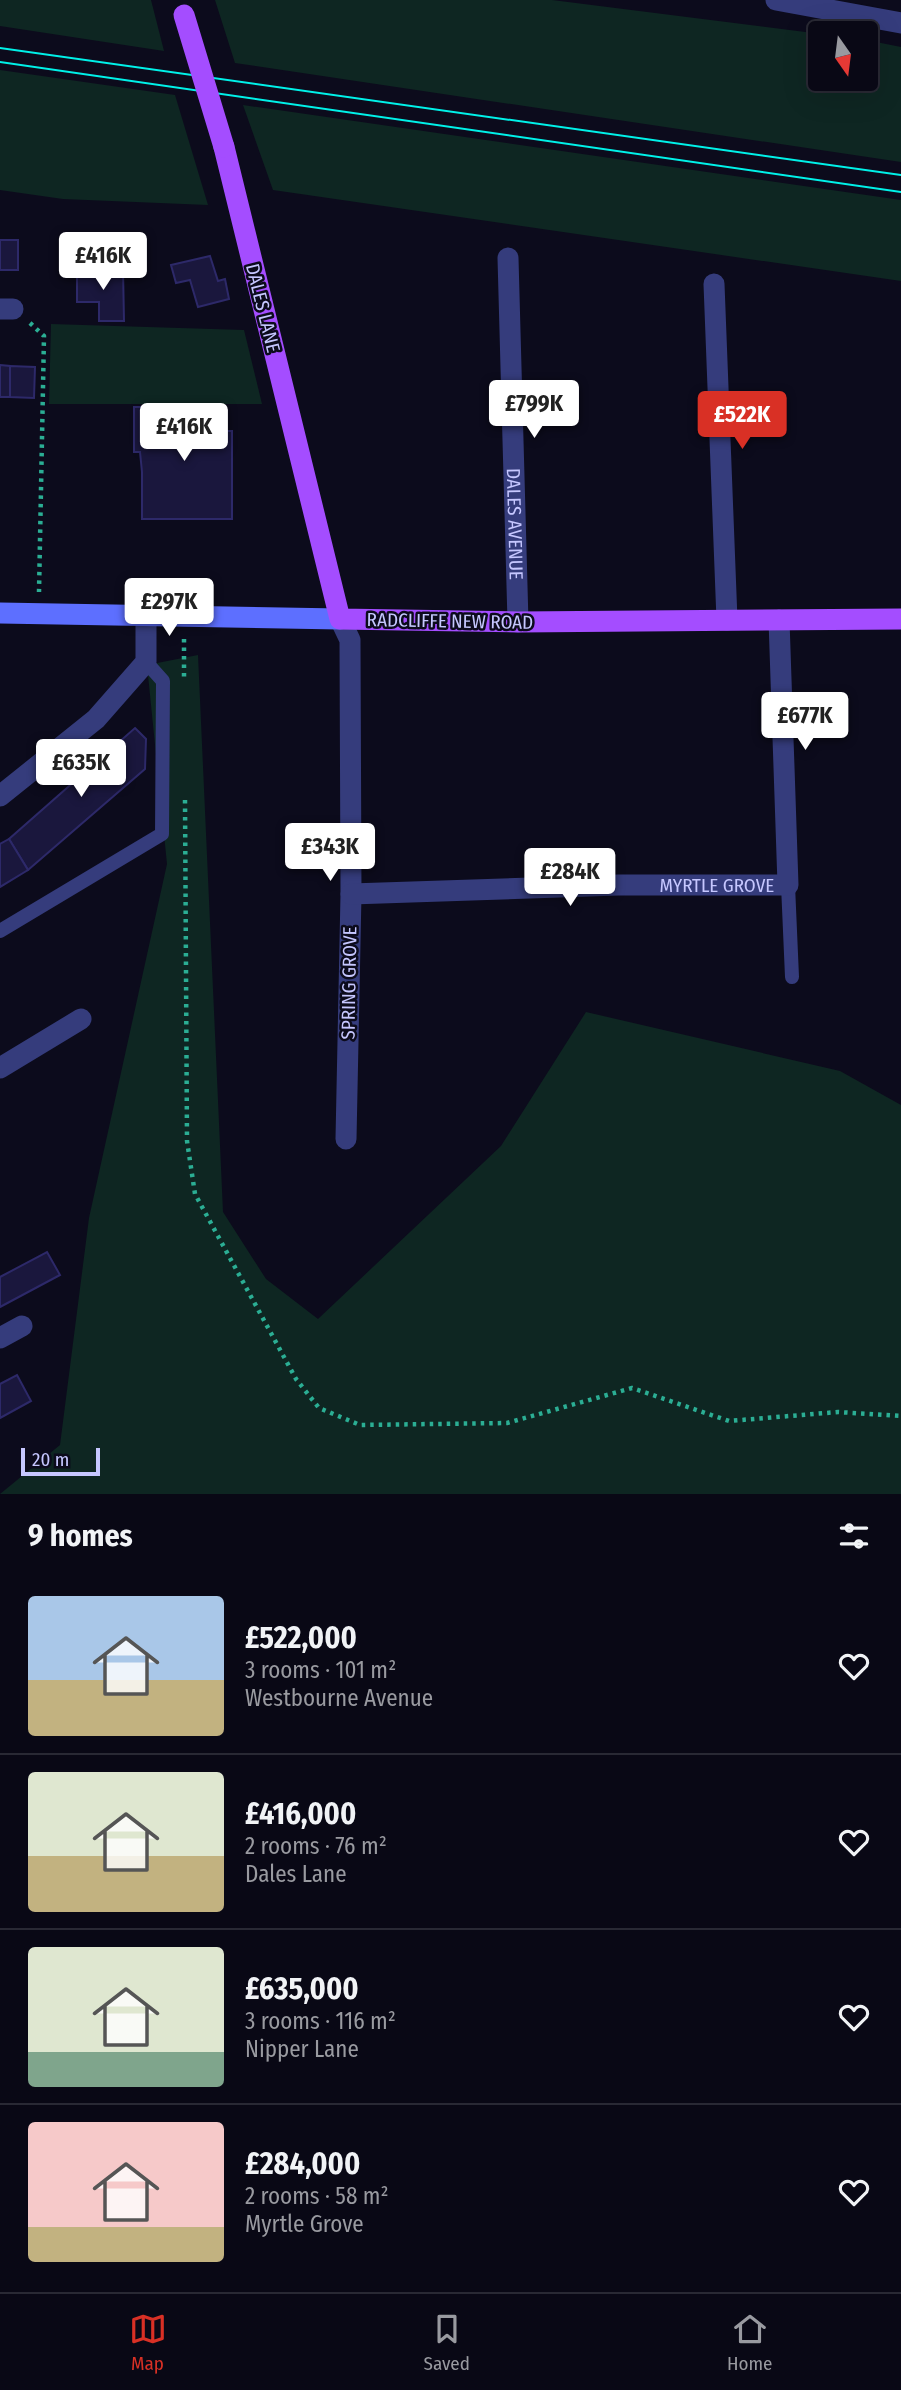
<!DOCTYPE html>
<html lang="en">
<head>
<meta charset="utf-8">
<style>
  :root { --surface:#090815; --page:#171622; --text:#f1f3f6; --muted:#999aa0; --line:#292934; --accent:#d93025 }
  body { margin:0; font-family:"Fira Sans Condensed",sans-serif; background:var(--page); color:var(--text); height:100vh; display:flex; flex-direction:column; font-size:26px; white-space:nowrap }
  * { box-sizing:border-box; margin:0 }
  p { font-size:23px; color:var(--muted) }
  .icon { flex:none; width:38px; height:38px; fill:none; stroke:currentColor; stroke-width:2; stroke-linecap:round; stroke-linejoin:round }
  .map { position:relative; height:1494px; overflow:hidden }
  .sheet { display:flex; flex-direction:column; background:var(--surface); flex:1 }
  .sheet>* { flex:none }
  .needle { width:46px; rotate:166deg }
  .fabs { position:absolute; left:808px; top:21px; display:grid; gap:14px }
  .fabs a { display:grid; place-items:center; width:70px; height:70px; border-radius:7px; background:var(--surface); box-shadow:0 7px 28px #0002,0 0 0 2px var(--line); font-size:35px }
  .scale { position:absolute; left:21px; bottom:18px; width:79px; box-sizing:border-box; padding-left:7px; border:4px solid #c6c7ff; border-top:0; font-size:19px; line-height:24px; white-space:nowrap; color:#c6c7ff; -webkit-text-stroke:5px #0c0b1c; paint-order:stroke }
  .price { position:absolute; translate:-50% -60px; padding:0 16px; border-radius:7px; background:#fff; color:#222; font-size:23px; line-height:46px; filter:drop-shadow(0 2px 4px #0008) }
  .price::after { content:''; position:absolute; left:50%; top:42px; width:21px; height:16px; margin-left:-10px; background:inherit; clip-path:polygon(0 0,100% 0,50% 100%) }
  .price.on { background:var(--accent); color:#fff }
  ul { padding:0; list-style:none }
  li { display:flex; align-items:center; gap:21px; height:175px; padding:0 28px }
  li+li { border-top:2px solid var(--line) }
  li span { display:grid; place-items:center; flex:none; width:196px; height:140px; border-radius:7px; color:#555 }
  li>.icon { margin-inline-start:auto }
  span .icon { width:84px; height:84px; fill:#fffc; stroke-width:1 }
  li b { font-size:30px }
  h2 { display:flex; justify-content:space-between; align-items:center; height:84px; padding:0 28px; font-size:30px }
  .tabs { display:flex; justify-content:space-around; align-items:center; height:98px; border-top:2px solid var(--line); background:var(--surface); font-size:19px; color:var(--muted) }
  .tabs a { display:grid; justify-items:center; gap:4px }
  .tabs .on { color:var(--accent) }
  .map>svg:first-child { display:block }
  .green { fill:#0e2622 }
  .building { fill:#1a173d; stroke:#2d2969; stroke-width:2 }
  .lines { fill:none; stroke-linecap:round; stroke-linejoin:round }
  .path { stroke:#2bae94; stroke-width:4.5; stroke-dasharray:3.5 5; stroke-linecap:butt }
  .lane { stroke:#353c7c; stroke-width:14 }
  .street { stroke:#353c7c; stroke-width:21 }
  .secondary { stroke:#5d6fff; stroke-width:21 }
  .primary { stroke:#a44dff; stroke-width:21 }
  .tram { stroke:#00f1e8; stroke-width:2 }
  .primary-bridge { stroke:#a44dff; stroke-width:21 }
  .labels { text-anchor:middle; dominant-baseline:central; stroke-width:5; stroke-linejoin:round; paint-order:stroke }
  .street-label { font-size:19px; fill:#c6c7ff; stroke:#0c0b1c }
</style>
</head>
<body>
<div class="map">
<svg width="901" height="1494" viewBox="0 0 901 1494">
  <rect width="100%" height="100%" fill="#0c0b1c"/>
  <g class="green">
    <polygon points="0,0 151,0 164,51 0,26"/>
    <polygon points="215,0 552,0 821,34 821,79 866,79 866,40 901,47 901,162 235,63"/>
    <polygon points="0,70 175,95 208,205 63,199 0,190"/>
    <polygon points="243,105 901,200 901,281 273,190"/>
    <polygon points="51,324 244,330 262,404 49,404"/>
    <polygon points="198,655 223,1212 266,1279 318,1319 501,1146 586,1012 840,1071 901,1105 901,1494 0,1494 60,1445 89,1218 167,864 147,665"/>
  </g>
  <g class="building">
    <rect x="0" y="240" width="18" height="30"/>
    <polygon points="210,256 218,281 225,279 229,299 198,307 190,280 176,283 171,265"/>
    <polygon points="77,268 123,270 124,321 99,321 99,302 77,302"/>
    <polygon points="0,365 10,366 10,397 0,397"/>
    <polygon points="10,366 35,367 34,398 10,397"/>
    <polygon points="134,407 224,407 224,431 232,431 232,519 142,519 142,472 140,452 134,452"/>
    <polygon points="135,728 146,739 145,769 28,870 9,839"/>
    <polygon points="9,839 28,870 0,887 0,844"/>
    <polygon points="47,1252 60,1275 0,1307 0,1277"/>
    <polygon points="17,1375 31,1401 0,1418 0,1384"/>
  </g>
  <g class="lines">
    <g class="path">
      <polyline points="30,323 44,336 39,592"/>
      <polyline points="184,639 184,680"/>
      <polyline points="185,800 187,1141 195,1194 296,1379 319,1408 360,1425 507,1423 632,1388 729,1421 838,1412 901,1416"/>
    </g>
    <g class="lane">
      <polyline points="788,885 792,977"/>
      <polyline points="0,931 162,834 163,681 146,662"/>
    </g>
    <g class="street">
      <polyline points="776,0 901,23"/>
      <path id="s1" d="M508 258 518 622"/>
      <polyline points="714,284 727,620"/>
      <polyline points="0,309 13,309"/>
      <polyline points="340,619 350,640 351,894 346,1139"/>
      <polyline points="0,796 96,719 146,662 146,617"/>
      <path id="s2" d="M351 894 618 885H788L779 620"/>
      <polyline points="0,1068 81,1019"/>
      <polyline points="0,1338 22,1326"/>
    </g>
    <polyline class="secondary" points="0,613 340,619"/>
    <polyline class="primary" points="224,147 340,619 518,622 901,619"/>
    <g class="tram">
      <polyline points="0,48 901,175"/>
      <polyline points="0,62 901,192"/>
    </g>
    <polyline class="primary-bridge" points="184,15 224,147"/>
  </g>
  <g class="labels">
    <g class="street-label">
      <text transform="translate(263 308) rotate(76)">DALES LANE</text>
      <text stroke="none"><textPath href="#s1" startOffset="266">DALES AVENUE</textPath></text>
      <text transform="translate(450 621) rotate(1)">RADCLIFFE NEW ROAD</text>
      <text stroke="none"><textPath href="#s2" startOffset="366">MYRTLE GROVE</textPath></text>
      <text transform="translate(349 983) rotate(-89)">SPRING GROVE</text>
    </g>
  </g>
</svg>
<div class="fabs">
<a><svg class="needle" viewBox="-14 -14 28 28"><path d="M0-13l5 13h-10z" fill="#e53935"/><path d="M0 13l5-13h-10z" fill="#999aa0"/></svg></a>
</div>
<div class="scale">20 m</div>
<b class="price" style="left:103px;top:292px">£416K</b>
<b class="price" style="left:534px;top:440px">£799K</b>
<b class="price on" style="left:742px;top:451px">£522K</b>
<b class="price" style="left:184px;top:463px">£416K</b>
<b class="price" style="left:169px;top:638px">£297K</b>
<b class="price" style="left:805px;top:752px">£677K</b>
<b class="price" style="left:81px;top:799px">£635K</b>
<b class="price" style="left:330px;top:883px">£343K</b>
<b class="price" style="left:570px;top:908px">£284K</b>
</div>
<section class="sheet">
<h2>9 homes<svg class="icon" aria-label="filters" viewBox="0 0 24 24"><path d="M4 7h16M4 17h16"/><circle cx="9" cy="7" r="2"/><circle cx="15" cy="17" r="2"/></svg></h2>
<ul>
<li><span style="background:linear-gradient(#a9c7e8 60%,#c2b280 0)"><svg class="icon" aria-label="home" viewBox="0 0 24 24"><path d="M3 11l9-7 9 7M6 9v11h12V9"/></svg></span><div><b>£522,000</b><p>3 rooms · 101 m²</p><p>Westbourne Avenue</p></div><svg class="icon" aria-label="heart" viewBox="0 0 24 24"><path d="M12 20l-8-8c-3-5 5-10 8-4 3-6 11-1 8 4z"/></svg></li>
<li><span style="background:linear-gradient(#dfe7d0 60%,#c2b280 0)"><svg class="icon" aria-label="home" viewBox="0 0 24 24"><path d="M3 11l9-7 9 7M6 9v11h12V9"/></svg></span><div><b>£416,000</b><p>2 rooms · 76 m²</p><p>Dales Lane</p></div><svg class="icon" aria-label="heart" viewBox="0 0 24 24"><path d="M12 20l-8-8c-3-5 5-10 8-4 3-6 11-1 8 4z"/></svg></li>
<li><span style="background:linear-gradient(#dfe7d0 75%,#7fa58c 0)"><svg class="icon" aria-label="home" viewBox="0 0 24 24"><path d="M3 11l9-7 9 7M6 9v11h12V9"/></svg></span><div><b>£635,000</b><p>3 rooms · 116 m²</p><p>Nipper Lane</p></div><svg class="icon" aria-label="heart" viewBox="0 0 24 24"><path d="M12 20l-8-8c-3-5 5-10 8-4 3-6 11-1 8 4z"/></svg></li>
<li><span style="background:linear-gradient(#f6c9c9 75%,#c2b280 0)"><svg class="icon" aria-label="home" viewBox="0 0 24 24"><path d="M3 11l9-7 9 7M6 9v11h12V9"/></svg></span><div><b>£284,000</b><p>2 rooms · 58 m²</p><p>Myrtle Grove</p></div><svg class="icon" aria-label="heart" viewBox="0 0 24 24"><path d="M12 20l-8-8c-3-5 5-10 8-4 3-6 11-1 8 4z"/></svg></li>
</ul>
</section>
<nav class="tabs">
<a class="on"><svg class="icon" aria-label="map" viewBox="0 0 24 24"><path d="M3 6l6-2 6 2 6-2v14l-6 2-6-2-6 2zM9 4v14M15 6v14"/></svg>Map</a>
<a><svg class="icon" aria-label="saved" viewBox="0 0 24 24"><path d="M7 4h10v16l-5-4-5 4z"/></svg>Saved</a>
<a><svg class="icon" aria-label="home" viewBox="0 0 24 24"><path d="M3 11l9-7 9 7M6 9v11h12V9"/></svg>Home</a>
</nav>
</body>
</html>
